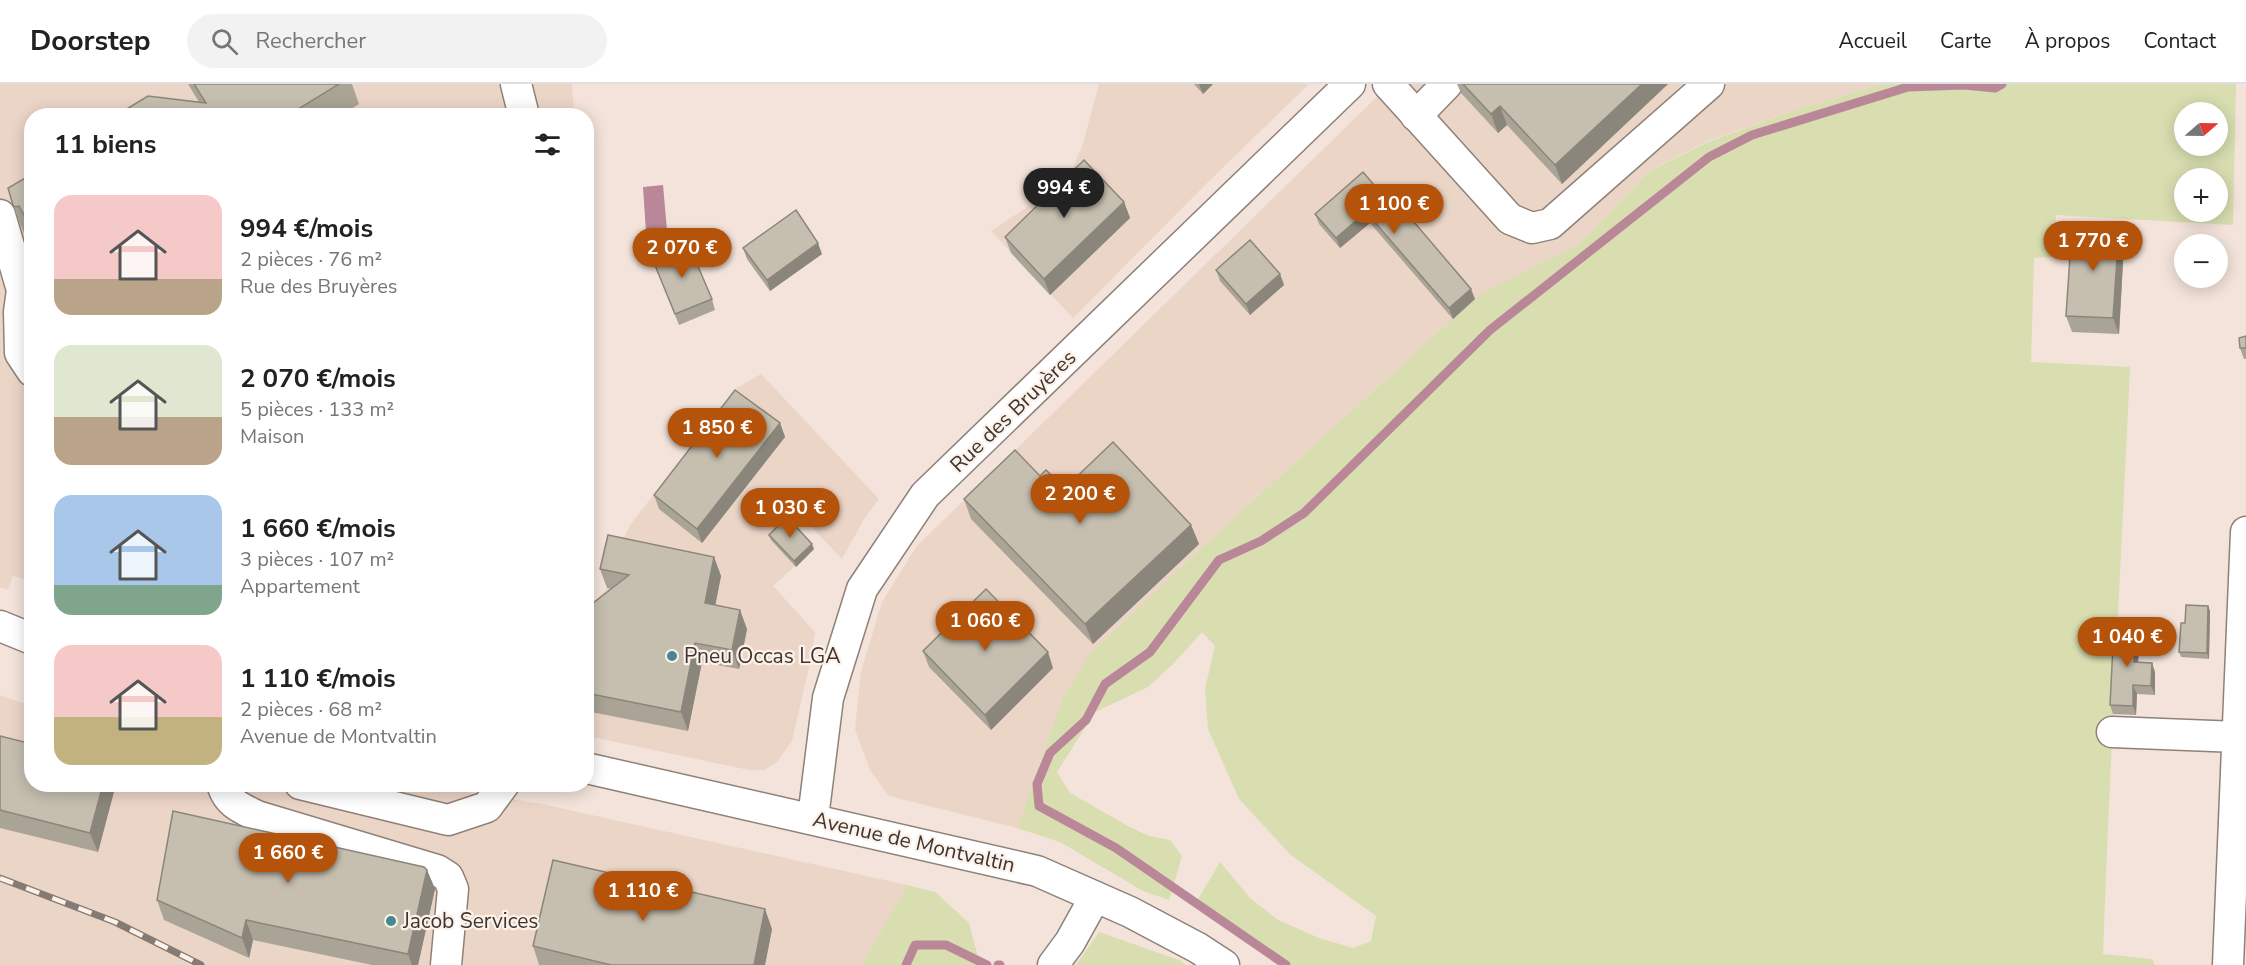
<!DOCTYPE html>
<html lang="fr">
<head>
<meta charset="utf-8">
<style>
  :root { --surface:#fff; --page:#f2f2f2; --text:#222; --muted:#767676; --line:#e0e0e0; --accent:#b45309 }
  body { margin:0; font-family:"Nunito Sans",sans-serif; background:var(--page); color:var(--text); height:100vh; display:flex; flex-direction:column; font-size:22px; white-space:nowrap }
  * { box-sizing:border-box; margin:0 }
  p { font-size:20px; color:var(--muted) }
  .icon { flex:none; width:33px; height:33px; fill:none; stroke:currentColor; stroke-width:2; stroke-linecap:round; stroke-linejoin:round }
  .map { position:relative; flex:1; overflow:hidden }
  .sheet { position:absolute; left:24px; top:24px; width:570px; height:684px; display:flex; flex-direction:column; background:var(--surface); border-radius:24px; box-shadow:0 3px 15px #0003 }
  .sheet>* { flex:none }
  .needle { width:39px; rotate:70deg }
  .buttons { position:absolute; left:2174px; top:18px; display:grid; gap:12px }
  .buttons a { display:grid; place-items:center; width:54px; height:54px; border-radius:50%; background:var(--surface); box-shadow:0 3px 15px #0003; font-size:30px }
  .price { position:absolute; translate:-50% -51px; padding:0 14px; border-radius:21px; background:var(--accent); color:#fff; font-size:20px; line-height:39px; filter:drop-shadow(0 2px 3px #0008) }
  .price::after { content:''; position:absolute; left:50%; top:36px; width:18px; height:14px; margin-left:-9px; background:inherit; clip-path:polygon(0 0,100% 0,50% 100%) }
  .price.active { background:#222; color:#fff }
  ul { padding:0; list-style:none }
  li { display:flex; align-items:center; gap:18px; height:150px; padding:0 30px }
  li span { display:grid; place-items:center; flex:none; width:168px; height:120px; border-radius:18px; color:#555 }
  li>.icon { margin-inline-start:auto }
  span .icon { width:72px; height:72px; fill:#fffc; stroke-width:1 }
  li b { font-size:26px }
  h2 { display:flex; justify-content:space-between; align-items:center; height:72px; padding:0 30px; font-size:26px }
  header { display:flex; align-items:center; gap:36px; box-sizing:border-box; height:84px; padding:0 30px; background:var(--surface); border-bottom:2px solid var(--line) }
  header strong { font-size:28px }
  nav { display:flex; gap:33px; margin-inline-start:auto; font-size:21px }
  .search { width:420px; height:54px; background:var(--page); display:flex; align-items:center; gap:15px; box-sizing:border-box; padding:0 21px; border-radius:33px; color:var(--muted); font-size:22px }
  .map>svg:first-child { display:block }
  .built { fill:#ebd5c7 }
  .green { fill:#d8deb0; fill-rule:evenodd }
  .water { fill:#b98798 }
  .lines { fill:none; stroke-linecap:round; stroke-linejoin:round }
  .stream { stroke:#b98798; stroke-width:9 }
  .minor-casing { stroke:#8e8178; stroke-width:33 }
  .minor { stroke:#fff; stroke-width:30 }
  .rail-casing { stroke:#857b75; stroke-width:7 }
  .rail { stroke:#fef1e9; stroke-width:4.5; stroke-dasharray:14; stroke-linecap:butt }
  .wall { fill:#aaa497 }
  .shaded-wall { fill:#8b867b }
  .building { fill:#c6bfb0; stroke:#8b867b; stroke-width:1.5 }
  .poi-dot { fill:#428a8f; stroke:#fef1e9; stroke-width:2 }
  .labels { text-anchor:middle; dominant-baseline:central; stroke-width:4.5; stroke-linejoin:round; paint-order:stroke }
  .street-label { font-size:21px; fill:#3c3632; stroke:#fef1e9 }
  .poi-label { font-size:21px; fill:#3c3632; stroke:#fef1e9; text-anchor:start }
</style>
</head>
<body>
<header>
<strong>Doorstep</strong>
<div class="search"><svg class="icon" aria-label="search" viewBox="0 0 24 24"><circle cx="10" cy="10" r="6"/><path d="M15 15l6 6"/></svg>Rechercher</div>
<nav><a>Accueil</a><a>Carte</a><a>À propos</a><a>Contact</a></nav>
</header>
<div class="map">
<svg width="2246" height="881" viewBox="0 0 2246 881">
  <rect width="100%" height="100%" fill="#f3e3da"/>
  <g class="built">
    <polygon points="0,0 572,0 574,31 32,32 31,497 13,492 8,506 0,503"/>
    <polygon points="1099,0 1309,0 1207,99 1073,234 991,147 1067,97 1082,63"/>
    <polygon points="1390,0 1885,0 1800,24 1708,57 1652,85 1579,160 1479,211 1210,456 1062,615 1017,744 889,712 870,686 855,645 861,588 882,518 916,463"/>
    <polygon points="587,213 592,304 587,339 586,339"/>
    <polygon points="761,290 879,415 864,435 842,475 800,431 789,439 814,465 773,502 815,548 811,574 792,657 777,678 764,686 749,686 587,652 587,527 607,504 615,470 631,440 735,305"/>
    <polygon points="0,611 31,622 32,700 423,701 542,720 907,801 862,881 0,881"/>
  </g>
  <g class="green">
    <path d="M1885 0H2236L2233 141 2056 131 2053 173 2034 174 2031 278 2130 283C2121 478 2110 674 2103 870L2152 875 2155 881H1279L1194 822 1220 778 1250 814 1278 836 1319 854 1353 864 1371 857 1376 832 1291 771 1239 715 1208 645 1205 605 1215 562 1202 548 1174 579 1148 603 1095 628 1057 688 1070 709 1128 742 1149 752 1170 756 1182 772 1169 816 1143 807 1060 758 1017 744 1062 615 1090 570 1210 456 1479 211 1579 160 1651 86 1708 58 1800 24ZM2184 28H2217V62H2184ZM2184 94H2217V128H2184Z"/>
    <polygon points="907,801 935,808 969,839 980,881 862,881"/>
    <polygon points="1099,848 1179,876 1186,881 1076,881"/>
  </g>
  <polygon class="water" points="663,101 667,146 646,148 643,103"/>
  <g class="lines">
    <g class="stream">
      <polyline points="906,881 915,861 946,861 987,881"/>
      <polyline points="998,881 1000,881"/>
      <polyline points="1286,881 1116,764 1039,722 1037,700 1050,669 1086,636 1105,600 1150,568 1219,476 1261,457 1304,429 1490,246 1709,73 1752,51 1908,3 1964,1 1995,4 2002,0"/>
    </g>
    <g class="minor-casing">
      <g id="minor">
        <polyline points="516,0 524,32"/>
        <polyline points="1388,0 1510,135 1532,144 1550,140 1709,0"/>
        <polyline points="1416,32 1447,0"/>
        <polyline points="0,131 22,206 19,228 20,269 32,287"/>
        <polyline points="0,542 32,555"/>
        <polyline points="2112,648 2238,653"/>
        <polyline points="586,684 1037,787 1130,828 1198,864 1224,881"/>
        <path d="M225 700 223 703C229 720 241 724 257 732L437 786 448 793 453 805 446 881"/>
        <polyline points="300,700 448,736 487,723 504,700"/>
        <polyline points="813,734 828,614 862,505 925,411 1350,0"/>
        <polyline points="1053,881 1070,858 1095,813"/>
        <polyline points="2228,881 2246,448"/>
      </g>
    </g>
    <use href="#minor" class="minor"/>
    <g class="rail-casing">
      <polyline id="rail" points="0,794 115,838 201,881"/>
    </g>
    <use href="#rail" class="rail"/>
  </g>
  <g class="wall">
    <polygon points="188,0 352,0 359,20 340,32 115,32 199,18"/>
    <polygon points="1194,0 1213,0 1203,10"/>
    <polygon points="1457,0 1668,0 1562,100 1507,41 1498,49 1461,9"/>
    <polygon points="1363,88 1403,135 1475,215 1453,235 1370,139 1340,164 1319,140 1315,130"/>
    <polygon points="32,90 32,153 29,148 24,149 23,147 13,121"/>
    <polygon points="1124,118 1130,134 1050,211 1011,169 1005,153"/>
    <polygon points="2124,160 2119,250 2072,248 2066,232"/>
    <polygon points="743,164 822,170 770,207 747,175"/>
    <polygon points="652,174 712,215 715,226 679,241"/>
    <polygon points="1216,186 1280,190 1284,201 1250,231 1220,197"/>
    <polygon points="2246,252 2246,275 2244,275 2240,264"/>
    <polygon points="780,339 785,353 702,459 659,425 654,411"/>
    <polygon points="1040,392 1065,404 1191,441 1199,460 1093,560 971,435 964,415"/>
    <polygon points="769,451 814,465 796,483 771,456"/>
    <polygon points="714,473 721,492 715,521 747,545 739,585 702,578 688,647 586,627 586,531 611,505 607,504 600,485"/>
    <polygon points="2208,522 2210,527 2209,575 2181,573 2179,568 2185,539"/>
    <polygon points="2139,552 2138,578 2155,588 2155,611 2137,610 2136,631 2113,630 2110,621"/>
    <polygon points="923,567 1053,584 991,646 929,583"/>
    <polygon points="0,652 32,700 116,700 98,768 0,744"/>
    <polygon points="427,786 435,805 418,881 372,881 253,856 249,874 164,836 157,816"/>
    <polygon points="772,845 765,881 539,881 533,862"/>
  </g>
  <g class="shaded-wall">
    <polygon points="1199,0 1213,0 1203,10"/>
    <polygon points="1642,0 1668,0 1562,100 1555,81"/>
    <polygon points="1500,22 1507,41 1498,49 1491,30"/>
    <polygon points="1124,118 1130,134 1050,211 1044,195"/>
    <polygon points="1366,128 1370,139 1340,164 1336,154"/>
    <polygon points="2119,144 2124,160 2119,250 2113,234"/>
    <polygon points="818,159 822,170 770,207 767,196"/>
    <polygon points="1280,190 1284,201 1250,231 1246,220"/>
    <polygon points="1471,205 1475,215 1453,235 1449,224"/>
    <polygon points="780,339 785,353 702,459 697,445"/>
    <polygon points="1191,441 1199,460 1093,560 1085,540"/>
    <polygon points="812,460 814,465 796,483 794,477"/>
    <polygon points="714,473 721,492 712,538 705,519"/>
    <polygon points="2208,522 2210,527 2209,575 2207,569"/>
    <polygon points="740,526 747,545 739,585 732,566"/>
    <polygon points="2136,543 2139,552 2138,587 2134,578"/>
    <polygon points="695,559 702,578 688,647 681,628"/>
    <polygon points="1048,568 1053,584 991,646 985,631"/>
    <polygon points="2152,579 2155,588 2155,611 2151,602"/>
    <polygon points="2133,601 2137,610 2136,631 2133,622"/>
    <polygon points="103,700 116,700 98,768 90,749"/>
    <polygon points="427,786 435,805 418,881 412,881 408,870"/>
    <polygon points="765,825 772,845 765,881 754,881"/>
    <polygon points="246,836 253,856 249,874 242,854"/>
  </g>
  <g class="building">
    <polygon points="194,0 339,0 287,32 115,32 148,12 206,19"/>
    <polygon points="1463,0 1642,0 1555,81 1500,22 1491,30"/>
    <polygon points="1084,76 1124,118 1044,195 1005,153"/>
    <polygon points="1363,88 1403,135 1408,131 1471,205 1449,224 1366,128 1336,154 1315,130"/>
    <polygon points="32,90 32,145 19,122 15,123 13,121 8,104"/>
    <polygon points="796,126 818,159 767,196 743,164"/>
    <polygon points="2072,142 2119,144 2113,234 2066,232"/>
    <polygon points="1250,156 1280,190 1246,220 1216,186"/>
    <polygon points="688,159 712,215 675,230 652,174"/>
    <polygon points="2246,252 2246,264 2240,264 2239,254"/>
    <polygon points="735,306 780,339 697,445 654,411"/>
    <polygon points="1113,358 1191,441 1085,540 964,415 1015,366 1040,392 1046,386 1065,404"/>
    <polygon points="787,433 812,460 794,477 769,451"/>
    <polygon points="608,451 714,473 705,519 740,526 732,566 695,559 681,628 586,609 586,531 588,523 629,491 600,485"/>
    <polygon points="986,505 1048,568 985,631 923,567"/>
    <polygon points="2186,521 2208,522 2207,569 2179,568 2181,539 2185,539"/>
    <polygon points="2114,542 2136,543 2134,578 2152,579 2151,602 2133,601 2133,622 2110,621"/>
    <polygon points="0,652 32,660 32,700 103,700 90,749 0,726"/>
    <polygon points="173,727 424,783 427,786 408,870 246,836 242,854 157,816"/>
    <polygon points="553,776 765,825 754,881 611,881 533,862"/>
  </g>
  <g class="poi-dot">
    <circle cx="672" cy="572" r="6"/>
    <circle cx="391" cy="837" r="6"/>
  </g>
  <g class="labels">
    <g class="street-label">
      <text transform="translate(1013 327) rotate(-44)">Rue des Bruyères</text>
      <text transform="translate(914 758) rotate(13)">Avenue de Montvaltin</text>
    </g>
    <g class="poi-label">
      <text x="684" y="572">Pneu Occas LGA</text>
      <text x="403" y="837">Jacob Services</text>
    </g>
  </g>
</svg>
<div class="buttons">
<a><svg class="needle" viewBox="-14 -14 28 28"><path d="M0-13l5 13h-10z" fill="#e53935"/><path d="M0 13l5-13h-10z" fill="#767676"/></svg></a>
<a>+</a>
<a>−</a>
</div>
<b class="price active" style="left:1064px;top:135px">994 €</b>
<b class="price" style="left:1394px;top:151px">1 100 €</b>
<b class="price" style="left:2093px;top:188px">1 770 €</b>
<b class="price" style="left:682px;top:195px">2 070 €</b>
<b class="price" style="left:717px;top:375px">1 850 €</b>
<b class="price" style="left:1080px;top:441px">2 200 €</b>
<b class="price" style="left:790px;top:455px">1 030 €</b>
<b class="price" style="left:985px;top:568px">1 060 €</b>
<b class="price" style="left:2127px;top:584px">1 040 €</b>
<b class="price" style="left:288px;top:800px">1 660 €</b>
<b class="price" style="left:643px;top:838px">1 110 €</b>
<section class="sheet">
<h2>11 biens<svg class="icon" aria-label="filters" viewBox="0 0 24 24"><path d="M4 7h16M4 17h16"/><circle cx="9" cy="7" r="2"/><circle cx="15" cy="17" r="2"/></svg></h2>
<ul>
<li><span style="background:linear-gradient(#f6c9c9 70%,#b9a48a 0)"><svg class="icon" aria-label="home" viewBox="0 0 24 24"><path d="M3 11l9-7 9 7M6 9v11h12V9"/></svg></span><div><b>994 €/mois</b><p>2 pièces · 76 m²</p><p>Rue des Bruyères</p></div></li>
<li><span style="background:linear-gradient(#dfe7d0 60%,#b9a48a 0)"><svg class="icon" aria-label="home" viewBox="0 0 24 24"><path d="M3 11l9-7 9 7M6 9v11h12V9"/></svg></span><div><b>2 070 €/mois</b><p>5 pièces · 133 m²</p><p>Maison</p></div></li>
<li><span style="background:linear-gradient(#a9c7e8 75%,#7fa58c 0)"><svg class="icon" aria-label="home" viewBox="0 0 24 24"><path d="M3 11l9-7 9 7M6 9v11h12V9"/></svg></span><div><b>1 660 €/mois</b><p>3 pièces · 107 m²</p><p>Appartement</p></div></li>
<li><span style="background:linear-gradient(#f6c9c9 60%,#c2b280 0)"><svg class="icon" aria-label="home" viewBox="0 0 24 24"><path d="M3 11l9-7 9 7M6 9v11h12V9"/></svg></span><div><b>1 110 €/mois</b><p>2 pièces · 68 m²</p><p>Avenue de Montvaltin</p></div></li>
</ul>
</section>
</div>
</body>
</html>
